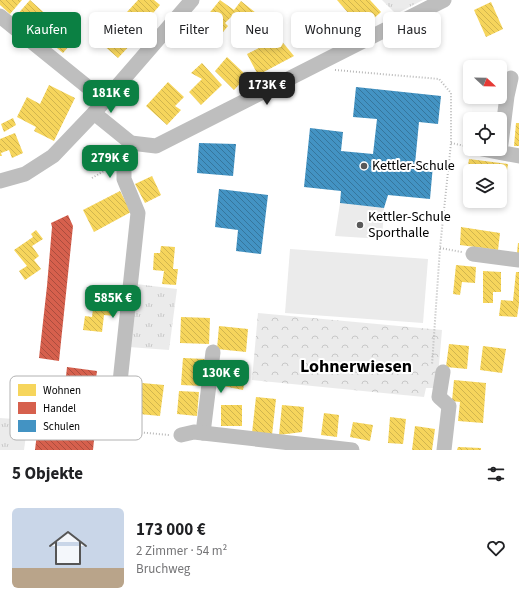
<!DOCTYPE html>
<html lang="de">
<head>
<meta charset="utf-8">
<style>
  :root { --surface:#fff; --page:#f2f2f2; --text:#202124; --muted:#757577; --accent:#0b8043 }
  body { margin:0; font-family:"Source Sans 3",sans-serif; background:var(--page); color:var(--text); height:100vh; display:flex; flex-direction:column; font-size:15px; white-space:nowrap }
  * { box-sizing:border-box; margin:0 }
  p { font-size:13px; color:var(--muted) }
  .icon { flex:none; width:22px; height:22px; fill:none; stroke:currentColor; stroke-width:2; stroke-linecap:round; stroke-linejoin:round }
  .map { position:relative; height:450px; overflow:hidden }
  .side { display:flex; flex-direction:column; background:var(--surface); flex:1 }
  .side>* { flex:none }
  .hud { position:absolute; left:12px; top:12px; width:495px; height:36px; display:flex; gap:8px }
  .needle { width:26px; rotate:112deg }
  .tools { position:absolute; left:463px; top:60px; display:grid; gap:8px }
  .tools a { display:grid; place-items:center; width:44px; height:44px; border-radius:6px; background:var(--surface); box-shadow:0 2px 6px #0003; font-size:20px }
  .price { position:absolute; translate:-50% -34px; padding:0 9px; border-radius:8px; background:var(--accent); color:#fff; font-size:13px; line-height:26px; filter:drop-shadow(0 1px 2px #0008) }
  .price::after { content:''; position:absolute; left:50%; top:24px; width:12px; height:9px; margin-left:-6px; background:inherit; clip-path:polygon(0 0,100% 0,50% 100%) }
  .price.current { background:#222; color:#fff }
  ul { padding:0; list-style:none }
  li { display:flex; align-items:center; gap:12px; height:100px; padding:0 12px }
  li span { display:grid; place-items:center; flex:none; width:112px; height:80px; border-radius:6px; color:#555 }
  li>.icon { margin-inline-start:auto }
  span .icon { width:48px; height:48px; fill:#fffc; stroke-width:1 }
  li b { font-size:17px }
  h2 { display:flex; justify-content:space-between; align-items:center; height:48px; padding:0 12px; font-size:17px }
  .pill { padding:0 14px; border-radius:6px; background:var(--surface); box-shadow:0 2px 6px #0003; font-size:14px; line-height:36px }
  .pill.current { background:var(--accent); color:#fff }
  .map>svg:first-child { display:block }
  .grass { fill:url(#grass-tufts) }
  .forest { fill:url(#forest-crowns) }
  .pitch { fill:#ebebeb }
  .homes { fill:url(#homes-back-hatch) }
  .shops { fill:url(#shops-back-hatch) }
  .schools { fill:url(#schools-back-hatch) }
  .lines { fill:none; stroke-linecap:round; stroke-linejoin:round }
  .path { stroke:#b9b9b9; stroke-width:2; stroke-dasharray:1 2; stroke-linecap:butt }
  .minor { stroke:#bebebe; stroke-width:15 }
  .poi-dot { fill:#595959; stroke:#fff; stroke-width:1.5 }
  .labels { text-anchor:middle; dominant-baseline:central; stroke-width:4; stroke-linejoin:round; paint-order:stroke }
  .poi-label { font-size:14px; fill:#000; stroke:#fff; text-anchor:start }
  .district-label { font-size:18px; font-weight:bold; fill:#000; stroke:#fff }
  .key { fill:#fff; stroke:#b2b2b2; stroke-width:1 }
  .key-label { font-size:11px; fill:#000 }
</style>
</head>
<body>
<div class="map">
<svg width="519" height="450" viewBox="0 0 519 450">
  <defs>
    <pattern id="grass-tufts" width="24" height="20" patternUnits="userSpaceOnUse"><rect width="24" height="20" fill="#ebebeb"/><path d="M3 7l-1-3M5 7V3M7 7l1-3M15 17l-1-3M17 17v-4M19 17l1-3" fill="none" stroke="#c8c8c8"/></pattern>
    <pattern id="forest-crowns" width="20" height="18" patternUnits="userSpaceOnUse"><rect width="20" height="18" fill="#ebebeb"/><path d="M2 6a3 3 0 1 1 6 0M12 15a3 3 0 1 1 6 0" fill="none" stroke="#c8c8c8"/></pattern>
    <pattern id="homes-back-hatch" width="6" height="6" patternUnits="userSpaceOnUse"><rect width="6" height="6" fill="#f6d55c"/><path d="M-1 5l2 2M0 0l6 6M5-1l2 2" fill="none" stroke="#d1b54e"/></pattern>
    <pattern id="shops-back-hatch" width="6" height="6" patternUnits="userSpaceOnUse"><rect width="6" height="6" fill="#d6604d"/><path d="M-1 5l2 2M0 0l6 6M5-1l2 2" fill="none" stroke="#ab4d3e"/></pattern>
    <pattern id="schools-back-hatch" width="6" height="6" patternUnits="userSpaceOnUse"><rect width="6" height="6" fill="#4393c3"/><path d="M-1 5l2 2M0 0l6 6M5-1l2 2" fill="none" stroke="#36769c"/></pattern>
  </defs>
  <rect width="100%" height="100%" fill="#fff"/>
  <g class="grass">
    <polygon points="382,0 423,0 396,14"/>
    <polygon points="136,284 177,289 169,350 129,347"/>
    <polygon points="0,418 28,420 24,450 0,450"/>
  </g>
  <polygon class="forest" points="258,313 442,330 437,388 426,388 424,397 252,380"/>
  <g class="pitch">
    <polygon points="340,203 384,208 382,239 335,236"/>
    <polygon points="290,249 428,259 423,323 285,313"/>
  </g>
  <g class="homes">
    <polygon points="0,0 22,0 10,14 0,5"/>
    <polygon points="30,0 51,19 36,35 16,16"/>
    <polygon points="138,0 154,0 160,5 142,26 127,12"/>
    <polygon points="220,0 234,10 241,1 256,13 244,28 231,17 225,23 228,26 219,37 202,22"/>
    <polygon points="337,0 370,0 381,12 362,29"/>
    <polygon points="491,2 503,29 486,37 474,10"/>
    <polygon points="336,15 345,28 318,48 309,35"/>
    <polygon points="108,20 133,42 118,58 94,37"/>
    <polygon points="56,24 76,38 63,53 46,39"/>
    <polygon points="279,38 294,56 258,75 247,54"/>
    <polygon points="227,57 247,76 234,90 215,71"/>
    <polygon points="202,63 222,85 201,105 189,92 202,79 191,73"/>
    <polygon points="168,82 184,97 175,106 181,110 167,125 146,106"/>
    <polygon points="49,85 75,98 54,141 34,131 36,127 17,117 27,97 40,104"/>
    <polygon points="469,89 470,97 481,97 481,102 468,101"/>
    <polygon points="479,113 496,115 496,119 478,119"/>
    <polygon points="13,118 16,125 4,132 1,124"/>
    <polygon points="516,123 519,123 519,146 514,146"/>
    <polygon points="15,133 23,153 12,158 9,150 1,153 2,156 0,156 0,139"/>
    <polygon points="469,159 508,164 505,184 500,184 500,171 470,171 470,180 466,179"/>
    <polygon points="152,176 161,195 145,203 135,184"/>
    <polygon points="120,191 131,212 94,232 83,210"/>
    <polygon points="461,227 500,233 498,250 460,245"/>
    <polygon points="36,230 43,239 32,246 39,256 34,260 41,269 25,280 19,271 27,266 14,250 33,237 31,234"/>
    <polygon points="518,243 519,243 519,253 517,253"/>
    <polygon points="161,246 175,247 173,269 178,269 176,285 162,284 164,271 153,270 154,253 160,253"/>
    <polygon points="456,265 476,267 475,283 462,282 460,295 453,294"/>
    <polygon points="483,271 501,272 501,292 493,292 493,303 483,303"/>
    <polygon points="516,272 519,272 519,304 517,317 499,316 501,300 513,301"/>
    <polygon points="96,285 118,288 115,316 104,315 102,332 83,330 85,316 92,317 93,309 89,308 91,292 96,292"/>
    <polygon points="181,317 210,318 209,344 180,343"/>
    <polygon points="219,326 248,329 246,352 217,349"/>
    <polygon points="449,344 469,346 467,369 446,367"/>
    <polygon points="483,346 506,349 502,373 480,370"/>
    <polygon points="183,358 205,359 203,386 181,385"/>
    <polygon points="223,360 248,365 243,390 218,385"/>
    <polygon points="454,380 486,383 483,423 458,421 460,402 452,401"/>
    <polygon points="142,383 164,385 160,416 139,414"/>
    <polygon points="179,391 199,392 197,416 177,414"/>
    <polygon points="256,397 276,399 272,435 252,433"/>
    <rect x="221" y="405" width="21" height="21"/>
    <polygon points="282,405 304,407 302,432 279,435"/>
    <polygon points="324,413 339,415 337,437 321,435"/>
    <polygon points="390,417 406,419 403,444 388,443"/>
    <polygon points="353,422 373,425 370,441 350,437"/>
    <polygon points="415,426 435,429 432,450 412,450"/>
    <polygon points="458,447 481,448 481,450 457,450"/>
  </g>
  <g class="shops">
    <polygon points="68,215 73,226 59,361 39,358 47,286 52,227 51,223"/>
    <polygon points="67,367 97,371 88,439 94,440 93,450 35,450 43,383 65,386"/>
  </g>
  <g class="schools">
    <polygon points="356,87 441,96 438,124 419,122 415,164 433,165 430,199 388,195 384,208 340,203 341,191 304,187 310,128 343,132 341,151 373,154 377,119 353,117"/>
    <polygon points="199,143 236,144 233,176 197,173"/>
    <polygon points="219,189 268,195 261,254 236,251 238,230 215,227"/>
  </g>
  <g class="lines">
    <g class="path">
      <polyline points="335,70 439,79 451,93 451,143 440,248 432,365"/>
      <polyline points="451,143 470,147"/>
      <polyline points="92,178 111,167"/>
      <polyline points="440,248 462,252"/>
      <polyline points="126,431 169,435"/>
    </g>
    <g class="minor">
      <polyline points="0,16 105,101"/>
      <polyline points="94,113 131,143 156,146 444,0"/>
      <polyline points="482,149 519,156"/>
      <polyline points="500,152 507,96 511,78"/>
      <polyline points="0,181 25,174 53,156 94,113 192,0"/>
      <polyline points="473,254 519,260"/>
      <polyline points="443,372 439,397 449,406 444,450"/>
      <polyline points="115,429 138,213 124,179 124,165 131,143"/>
      <polyline points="203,433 213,352"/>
      <polyline points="181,435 194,432 352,450"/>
    </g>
  </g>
  <g class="poi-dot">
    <circle cx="364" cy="166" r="4"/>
    <circle cx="360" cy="225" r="4"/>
  </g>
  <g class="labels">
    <g class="poi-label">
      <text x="372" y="166">Kettler-Schule</text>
      <text x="368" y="217">Kettler-Schule<tspan x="368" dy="16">Sporthalle</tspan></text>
    </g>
    <g class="district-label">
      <text x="356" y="366">Lohnerwiesen</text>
    </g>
  </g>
  <rect x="10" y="376" width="132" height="64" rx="6" class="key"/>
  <rect x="18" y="384" width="18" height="12" fill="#f6d55c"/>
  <rect x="18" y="402" width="18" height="12" fill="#d6604d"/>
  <rect x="18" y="420" width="18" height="12" fill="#4393c3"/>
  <g class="key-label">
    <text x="43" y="394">Wohnen</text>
    <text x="43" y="412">Handel</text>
    <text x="43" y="430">Schulen</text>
  </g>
</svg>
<div class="tools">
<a><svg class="needle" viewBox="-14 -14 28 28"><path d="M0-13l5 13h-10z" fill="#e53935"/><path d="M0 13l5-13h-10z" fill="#757577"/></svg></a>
<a><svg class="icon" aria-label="locate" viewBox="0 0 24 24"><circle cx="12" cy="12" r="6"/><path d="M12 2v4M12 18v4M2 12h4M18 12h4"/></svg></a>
<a><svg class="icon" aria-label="layers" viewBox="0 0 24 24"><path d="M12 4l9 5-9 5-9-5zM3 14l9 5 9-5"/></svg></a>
</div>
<b class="price current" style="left:267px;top:106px">173K €</b>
<b class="price" style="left:111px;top:114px">181K €</b>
<b class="price" style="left:110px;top:179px">279K €</b>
<b class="price" style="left:113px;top:319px">585K €</b>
<b class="price" style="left:221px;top:394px">130K €</b>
<div class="hud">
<a class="pill current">Kaufen</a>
<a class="pill">Mieten</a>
<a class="pill">Filter</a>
<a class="pill">Neu</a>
<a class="pill">Wohnung</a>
<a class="pill">Haus</a>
</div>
</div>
<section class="side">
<h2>5 Objekte<svg class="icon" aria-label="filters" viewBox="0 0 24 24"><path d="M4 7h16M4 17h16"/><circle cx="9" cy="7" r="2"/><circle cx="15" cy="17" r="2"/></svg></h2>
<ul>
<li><span style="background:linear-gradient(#c9d6e8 75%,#b9a48a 0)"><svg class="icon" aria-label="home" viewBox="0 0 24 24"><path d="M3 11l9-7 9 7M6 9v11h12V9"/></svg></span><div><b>173 000 €</b><p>2 Zimmer · 54 m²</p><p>Bruchweg</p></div><svg class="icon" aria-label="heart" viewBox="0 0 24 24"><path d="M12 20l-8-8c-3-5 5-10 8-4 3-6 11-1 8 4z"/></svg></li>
</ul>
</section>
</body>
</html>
